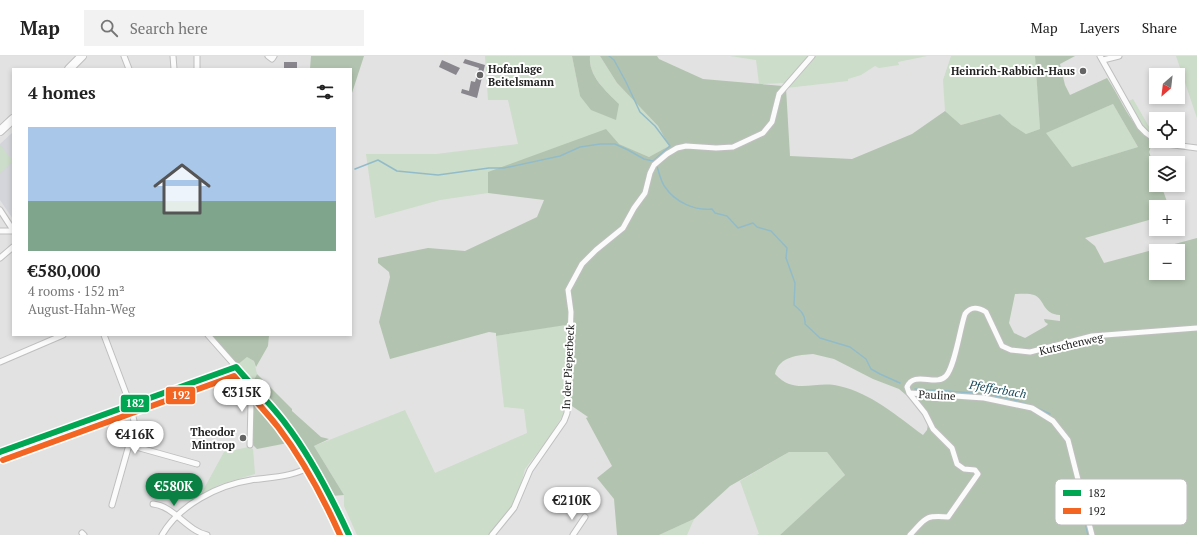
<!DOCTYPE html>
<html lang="en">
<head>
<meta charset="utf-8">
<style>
  :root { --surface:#fff; --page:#f2f2f2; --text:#222; --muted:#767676; --line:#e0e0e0; --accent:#0b8043 }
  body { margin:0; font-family:"PT Serif",serif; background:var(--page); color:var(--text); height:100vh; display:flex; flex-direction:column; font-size:15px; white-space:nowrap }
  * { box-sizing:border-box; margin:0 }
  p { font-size:13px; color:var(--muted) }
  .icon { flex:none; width:22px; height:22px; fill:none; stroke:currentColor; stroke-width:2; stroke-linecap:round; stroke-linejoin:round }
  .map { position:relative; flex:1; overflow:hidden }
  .sheet { position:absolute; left:12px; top:12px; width:340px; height:268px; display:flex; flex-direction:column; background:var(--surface); border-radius:0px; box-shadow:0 2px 6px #0003 }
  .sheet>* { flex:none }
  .needle { width:26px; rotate:208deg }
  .fabs { position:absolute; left:1149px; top:12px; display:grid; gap:8px }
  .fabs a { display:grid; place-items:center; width:36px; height:36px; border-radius:0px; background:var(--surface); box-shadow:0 2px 6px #0003; font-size:20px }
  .price { position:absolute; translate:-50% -34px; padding:0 9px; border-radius:14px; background:#fff; color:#222; font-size:13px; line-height:26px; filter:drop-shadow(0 1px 2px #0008) }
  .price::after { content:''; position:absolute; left:50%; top:24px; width:12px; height:9px; margin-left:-6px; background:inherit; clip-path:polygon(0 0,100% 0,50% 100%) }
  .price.active { background:var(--accent); color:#fff }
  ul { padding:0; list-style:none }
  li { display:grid; align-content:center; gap:8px; height:212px; padding:0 16px }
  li+li { border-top:1px solid var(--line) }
  li span { display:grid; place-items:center; height:124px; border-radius:0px; color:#555 }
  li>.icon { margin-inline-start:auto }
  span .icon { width:72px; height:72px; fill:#fffc; stroke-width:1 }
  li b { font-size:17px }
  h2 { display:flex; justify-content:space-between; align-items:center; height:48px; padding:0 16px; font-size:17px }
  header { display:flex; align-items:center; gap:24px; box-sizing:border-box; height:56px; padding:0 20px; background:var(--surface); border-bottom:1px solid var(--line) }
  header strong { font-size:19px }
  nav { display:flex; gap:22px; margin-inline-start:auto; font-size:14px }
  .search { width:280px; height:36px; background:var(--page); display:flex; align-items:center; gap:10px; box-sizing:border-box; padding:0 14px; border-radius:0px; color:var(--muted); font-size:15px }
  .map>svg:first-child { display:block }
  .built { fill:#d4d5da }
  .green { fill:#ccddc9 }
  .forest { fill:#b2c4af; fill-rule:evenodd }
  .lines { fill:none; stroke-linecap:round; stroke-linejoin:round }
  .stream { stroke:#92bbca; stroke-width:1.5 }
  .building { fill:#89868d }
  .street-casing { stroke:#bfbfc0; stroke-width:7 }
  .primary-casing { stroke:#bfbfc0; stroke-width:10 }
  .street { stroke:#fbfbfb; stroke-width:5 }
  .primary { stroke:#fbfbfb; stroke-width:8 }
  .bus-1-casing { stroke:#fff; stroke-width:9 }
  .bus-2-casing { stroke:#fff; stroke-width:9 }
  .bus-1 { stroke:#00a651; stroke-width:6 }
  .bus-2 { stroke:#f26522; stroke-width:6 }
  .poi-dot { fill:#656566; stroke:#fff; stroke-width:1.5 }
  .labels { text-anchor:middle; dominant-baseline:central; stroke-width:4; stroke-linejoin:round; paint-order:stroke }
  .poi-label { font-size:11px; font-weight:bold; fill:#222223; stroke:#fff; text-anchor:end }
  .street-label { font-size:11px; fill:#222223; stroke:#fff }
  .water-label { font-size:12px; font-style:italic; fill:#1c4d5d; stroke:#fff }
  .key { fill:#fff; stroke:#bdbdbd; stroke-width:1 }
  .key-label { font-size:11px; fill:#222223 }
  .line-badge { stroke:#fff; stroke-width:1.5 }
  .badge-label { font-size:11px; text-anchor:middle; font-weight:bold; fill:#fff }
</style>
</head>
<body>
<header>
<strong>Map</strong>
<div class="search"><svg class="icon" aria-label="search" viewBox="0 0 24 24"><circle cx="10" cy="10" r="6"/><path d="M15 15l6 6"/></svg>Search here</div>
<nav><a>Map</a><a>Layers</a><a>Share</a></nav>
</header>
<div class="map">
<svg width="1197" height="479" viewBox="0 0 1197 479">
  <rect width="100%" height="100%" fill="#e2e2e3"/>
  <polygon class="built" points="12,77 13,78 13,163 0,144 0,88"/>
  <g class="green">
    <path d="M485 0H572L580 40 619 48C606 35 588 20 590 0H600L617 27 658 70 669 90 649 101 619 88 488 116V137L440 144 375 162 366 98H436L518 88 508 44H488Z"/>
    <polygon points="730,0 927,0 898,6 899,9 879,12 875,10 861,19 848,23 848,25 786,32 784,27 759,28 756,4"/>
    <polygon points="951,0 1035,0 1040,73 1026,78 1012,69 1000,58 961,69 945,55 943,24"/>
    <polygon points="1176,0 1197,0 1197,62"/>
    <polygon points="1133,43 1152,76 1156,78 1156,82 1147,77 1127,46"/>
    <polygon points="1113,48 1138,91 1072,111 1045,77"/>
    <polygon points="0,89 13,105 0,117"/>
    <polygon points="567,268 565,356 548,383 525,413 519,436 512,451 489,479 357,479 344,450 344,439 314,390 405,354 435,417 527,377 524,353 504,351 496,280"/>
    <polygon points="247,301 254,305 257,318 252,328 236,310"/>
    <polygon points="249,391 253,393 255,418 221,428 201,438 224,396"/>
    <polygon points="789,396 827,396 845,419 780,479 756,479 759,478 740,425"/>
    <polygon points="694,463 687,479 659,479"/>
  </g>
  <g class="forest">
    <polygon points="311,0 364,0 351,40 351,13 310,13"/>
    <path d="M572 0H590C588 20 606 35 619 48L616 64 591 54 580 40Z"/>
    <path d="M600 0H657L659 3 703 23 783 30 786 32 790 100 852 103 912 78 945 55 961 69 1000 58 1012 69 1026 78 1040 73 1035 0H1075L1060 8 1065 29 1070 39 1107 22C1122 44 1130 70 1153 85L1149 96 1156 115V129H1161L1169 151H1156V162L1085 182 1095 190 1104 207 1197 182V479H780L845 419 827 396H789L730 430 694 463 659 479H617L614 443 597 422 612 410 586 362 588 361 569 348 572 268 496 280V277L489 276 390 303 379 266 390 221 389 216 378 207V202L428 192 465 195 537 161 544 144 488 137V116L606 73 619 88 649 101 669 90 658 70 617 27ZM1113 48 1138 91 1072 111 1046 77ZM1156 195H1178V217H1156ZM1015 238C1021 238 1029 237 1034 239 1045 243 1042 258 1060 259V265L1044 263 1045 266 1048 268 1046 270 1025 282 1014 277 1009 267ZM813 298 834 303 873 323 899 333 919 350 928 368 927 374 923 379C897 360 871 337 839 330 815 324 795 340 775 318 779 300 799 299 813 298Z"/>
    <polygon points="210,279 269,279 268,290 256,311 254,305 247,301 236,310"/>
    <polygon points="257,318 292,353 292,355 321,381 329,383 314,390 344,439 332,440 298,385 257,393 251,387 251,347 258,338 252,328"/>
  </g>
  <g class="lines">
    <g class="stream">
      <path d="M657 110C659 117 661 126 665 131 675 146 695 155 712 153L715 157 727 160 738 172 753 167 757 171 771 175 787 192 786 202 795 227 794 249C800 254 806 259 805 268L820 282 850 291 866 303 871 313 880 318 900 327"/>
      <polyline points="355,113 378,104 397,115 438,119 489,112 504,112 560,100 580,91 600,88 615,88 628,94 644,103 653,105 670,90 655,70 640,56 626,26 614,4 609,0"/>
      <path d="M915 333C961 336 1009 336 1050 358"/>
      <polyline points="1075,422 1088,479"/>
    </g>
  </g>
  <g class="building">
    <polygon points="465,3 485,9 477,42 461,37 462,33 469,35 471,25 475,26 479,12 463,7"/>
    <polygon points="442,4 460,12 456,19 439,11"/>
    <rect x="284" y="6" width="13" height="7"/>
  </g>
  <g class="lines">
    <g class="street-casing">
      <g id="street">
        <polyline points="124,0 129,13"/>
        <polyline points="173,0 174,13"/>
        <polyline points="268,0 272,3 274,0"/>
        <polyline points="1100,0 1140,71 1146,77 1156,84"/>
        <polyline points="1103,4 1119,0"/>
        <polyline points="197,13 197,0"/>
        <polyline points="1158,85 1166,88 1197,92"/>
        <polyline points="0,154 13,174"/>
        <polyline points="0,175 13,175"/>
        <polyline points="0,202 13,191"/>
        <polyline points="104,279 130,348 134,365 129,389 112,449"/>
        <polyline points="208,279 285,366 304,395 331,440 349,479"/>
        <polyline points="0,306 63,279"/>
        <polyline points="910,337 984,342 1032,352 1053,365 1068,384 1092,479"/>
        <polyline points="129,389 197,408"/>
        <polyline points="250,389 251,346 252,342 258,337"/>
        <polyline points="0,396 236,311"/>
        <path d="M153 448C174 450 186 474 207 479"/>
        <polyline points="82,477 84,479"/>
        <path d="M162 479C179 449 218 429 251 424 272 421 294 421 313 409"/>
        <polyline points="492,479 514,452 530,414 564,365 567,357 571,256 568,234 582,208 596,194 623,172 634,152 645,137 650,117 654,109 667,98 677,92 686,90 716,92 733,91 763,77 772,66 779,38 812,0"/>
        <polyline points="573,479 585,461"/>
        <path d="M910 479C926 462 924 459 948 461L978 418 975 414 964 413 957 408 952 392 933 373 925 357 909 337 907 331C914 314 936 331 946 320 955 310 960 272 965 258 971 250 978 251 986 256L1002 290 1011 294 1030 296 1092 280 1197 272"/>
      </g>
    </g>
    <g class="primary-casing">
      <g id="primary">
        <polyline points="69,13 82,0"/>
        <polyline points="0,75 13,63"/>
      </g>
    </g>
    <use href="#street" class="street"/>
    <use href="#primary" class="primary"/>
    <g class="bus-1-casing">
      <path id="bus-1" d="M0 396 236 311C252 330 270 347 285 367 311 401 331 440 349 479"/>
    </g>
    <g class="bus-2-casing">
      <path id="bus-2" d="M3 404 234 320C248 337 264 353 278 371 303 404 323 441 340 479"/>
    </g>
    <use href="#bus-1" class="bus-1"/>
    <use href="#bus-2" class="bus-2"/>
  </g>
  <g class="poi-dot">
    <circle cx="1083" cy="15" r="4"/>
    <circle cx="480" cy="19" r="4"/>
    <circle cx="243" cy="382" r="4"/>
  </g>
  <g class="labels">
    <g class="poi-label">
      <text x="488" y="13" text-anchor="start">Hofanlage<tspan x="488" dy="13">Beitelsmann</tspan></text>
      <text x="1075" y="15">Heinrich-Rabbich-Haus</text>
      <text x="235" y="376">Theodor<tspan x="235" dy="13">Mintrop</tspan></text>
    </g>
    <g class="street-label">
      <text transform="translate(1071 288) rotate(-13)">Kutschenweg</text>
      <text transform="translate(568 311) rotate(-87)">In der Pieperbeck</text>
      <text transform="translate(937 339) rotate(3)">Pauline</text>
    </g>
    <g class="water-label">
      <text transform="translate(998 333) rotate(10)">Pfefferbach</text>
    </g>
  </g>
  <rect x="1055" y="423" width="132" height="46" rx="6" class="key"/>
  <rect x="1063" y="434" width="18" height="6" fill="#00a651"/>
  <rect x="1063" y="452" width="18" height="6" fill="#f26522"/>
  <g class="key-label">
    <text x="1088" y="441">182</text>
    <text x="1088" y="459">192</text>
  </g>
  <g class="line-badge">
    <rect x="165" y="330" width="31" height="19" rx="4" fill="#f26522"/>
    <rect x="120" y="338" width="30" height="19" rx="4" fill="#00a651"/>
  </g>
  <g class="badge-label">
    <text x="181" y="343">192</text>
    <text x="135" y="351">182</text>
  </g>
</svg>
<div class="fabs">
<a><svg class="needle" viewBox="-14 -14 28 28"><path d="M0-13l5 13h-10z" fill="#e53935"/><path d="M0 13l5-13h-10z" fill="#767676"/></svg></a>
<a><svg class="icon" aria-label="locate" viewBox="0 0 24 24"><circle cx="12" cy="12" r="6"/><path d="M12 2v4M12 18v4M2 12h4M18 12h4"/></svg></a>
<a><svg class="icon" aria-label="layers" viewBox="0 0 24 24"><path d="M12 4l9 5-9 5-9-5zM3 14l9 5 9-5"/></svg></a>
<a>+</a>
<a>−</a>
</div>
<b class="price" style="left:242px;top:357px">€315K</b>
<b class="price" style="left:135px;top:399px">€416K</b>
<b class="price active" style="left:174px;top:451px">€580K</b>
<b class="price" style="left:572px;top:465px">€210K</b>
<section class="sheet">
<h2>4 homes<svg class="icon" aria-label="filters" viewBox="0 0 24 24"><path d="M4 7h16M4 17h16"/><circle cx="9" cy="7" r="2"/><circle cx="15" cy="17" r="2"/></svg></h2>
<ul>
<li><span style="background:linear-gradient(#a9c7e8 60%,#7fa58c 0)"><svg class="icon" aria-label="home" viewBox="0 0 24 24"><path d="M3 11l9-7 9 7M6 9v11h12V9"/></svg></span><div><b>€580,000</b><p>4 rooms · 152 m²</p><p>August-Hahn-Weg</p></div></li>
</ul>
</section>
</div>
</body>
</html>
